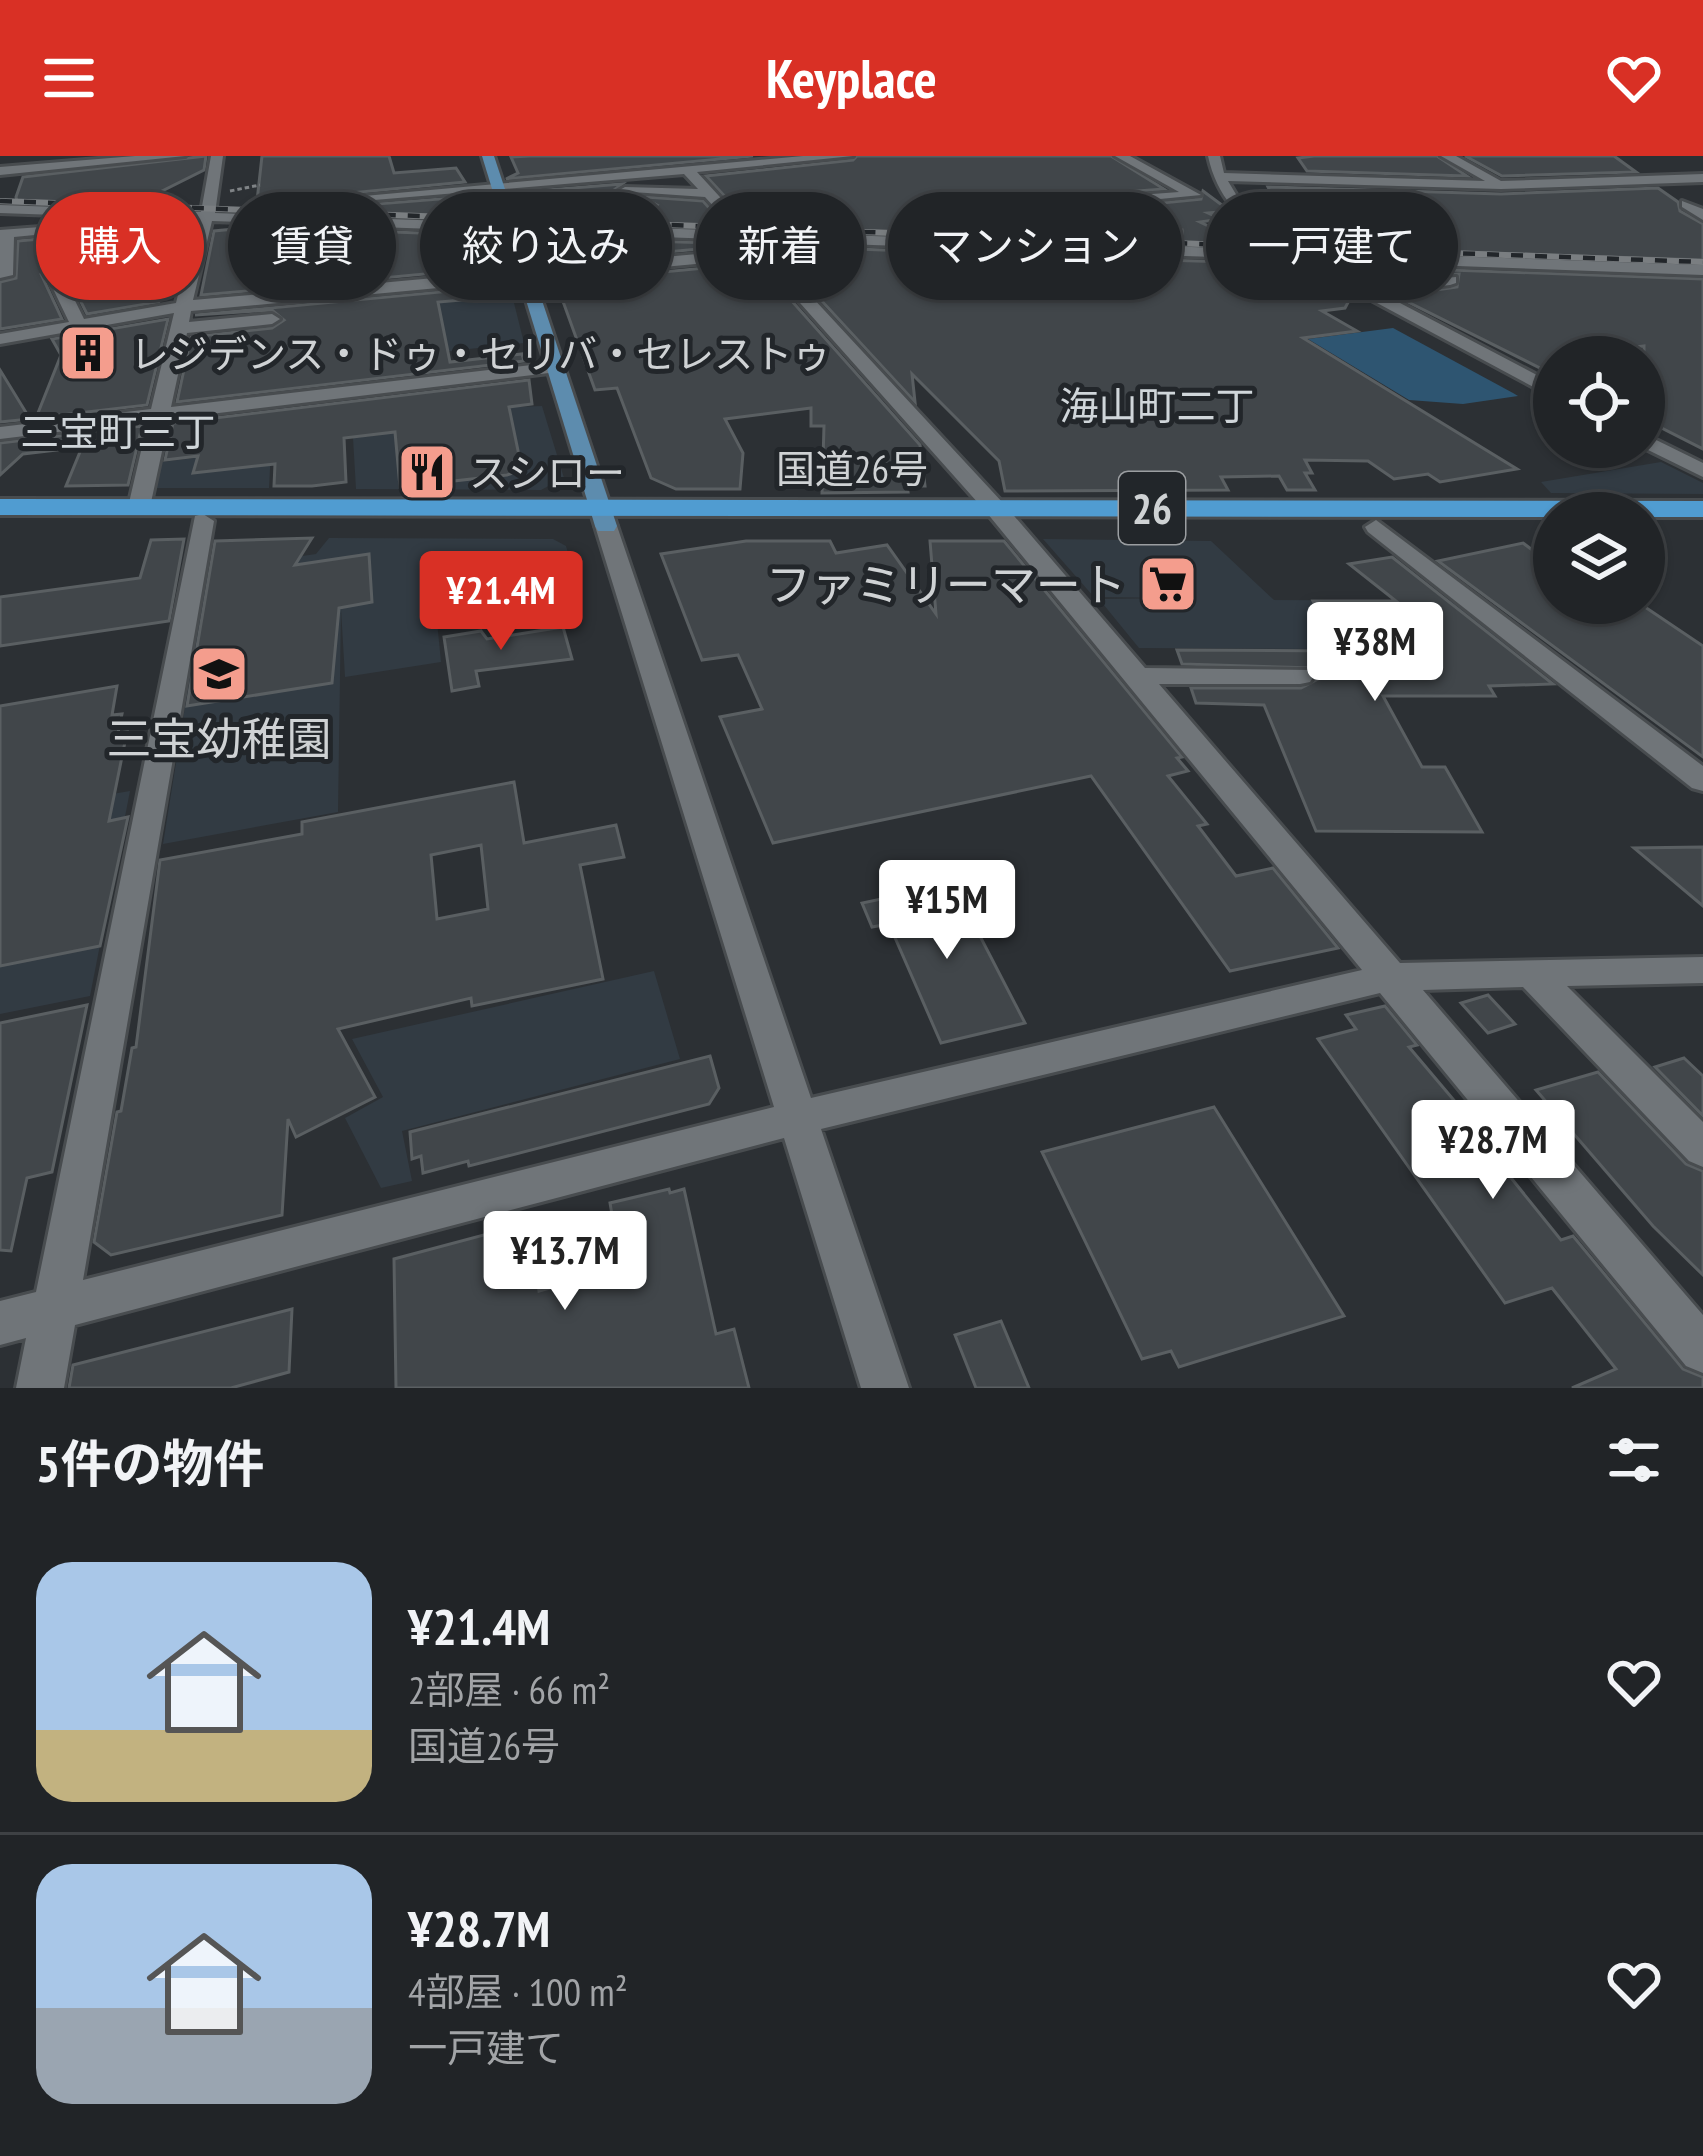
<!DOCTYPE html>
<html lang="ja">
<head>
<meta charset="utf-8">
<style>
  :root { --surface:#212427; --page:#2d3033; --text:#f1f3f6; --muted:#a2a4a7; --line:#3e4144; --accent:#d93025 }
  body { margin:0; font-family:"PT Sans Narrow","Noto Sans JP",sans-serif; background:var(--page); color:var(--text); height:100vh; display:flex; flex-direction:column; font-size:45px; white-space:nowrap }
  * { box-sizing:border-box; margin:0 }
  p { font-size:39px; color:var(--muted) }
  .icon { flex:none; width:66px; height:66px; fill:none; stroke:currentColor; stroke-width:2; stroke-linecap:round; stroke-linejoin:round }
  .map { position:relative; height:1232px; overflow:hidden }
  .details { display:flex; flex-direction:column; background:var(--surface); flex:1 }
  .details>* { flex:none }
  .guide { position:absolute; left:36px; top:36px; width:1632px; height:108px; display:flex; gap:24px }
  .tools { position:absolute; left:1533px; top:180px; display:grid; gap:24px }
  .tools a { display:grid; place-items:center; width:132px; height:132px; border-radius:50%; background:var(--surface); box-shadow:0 3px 9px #0004,0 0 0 3px var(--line); font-size:60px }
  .price { position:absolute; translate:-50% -102px; padding:0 27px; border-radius:12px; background:#fff; color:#222; font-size:39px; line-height:78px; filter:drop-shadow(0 3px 6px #0008) }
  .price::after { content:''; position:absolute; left:50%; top:72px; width:36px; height:27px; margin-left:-18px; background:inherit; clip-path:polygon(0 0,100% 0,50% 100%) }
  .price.active { background:var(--accent); color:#fff }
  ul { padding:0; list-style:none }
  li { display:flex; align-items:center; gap:36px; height:300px; padding:0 36px }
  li+li { border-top:3px solid var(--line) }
  li span { display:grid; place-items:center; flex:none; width:336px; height:240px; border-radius:36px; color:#555 }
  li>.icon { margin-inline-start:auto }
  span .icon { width:144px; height:144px; fill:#fffc; stroke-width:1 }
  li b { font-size:51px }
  h2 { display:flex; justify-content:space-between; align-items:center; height:144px; padding:0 36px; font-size:51px }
  .tag { padding:0 42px; border-radius:54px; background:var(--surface); box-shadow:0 3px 9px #0004,0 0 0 3px var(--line); font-size:42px; line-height:108px }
  .tag.active { background:var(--accent); color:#fff }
  header { display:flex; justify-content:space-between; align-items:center; height:156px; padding:0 36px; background:var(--accent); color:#fff; font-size:54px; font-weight:700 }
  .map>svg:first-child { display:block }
  .built { fill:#323b43 }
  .green { fill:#2e5571 }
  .building { fill:#41464a; stroke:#5a5f62; stroke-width:3; fill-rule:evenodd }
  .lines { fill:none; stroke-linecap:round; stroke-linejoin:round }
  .minor-casing { stroke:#484c4f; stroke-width:6 }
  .major-casing { stroke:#484c4f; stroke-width:6 }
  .highway-casing { stroke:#484c4f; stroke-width:6 }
  .path { stroke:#7f8386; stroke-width:3; stroke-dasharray:4.5 3; stroke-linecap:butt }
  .minor { fill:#707579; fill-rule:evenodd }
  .major { fill:#5d8cae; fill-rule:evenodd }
  .highway { fill:#509cd1; fill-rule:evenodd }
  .rail-casing { stroke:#7a7e81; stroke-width:6 }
  .rail { stroke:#22262a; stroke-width:4.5; stroke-dasharray:12; stroke-linecap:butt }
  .labels { text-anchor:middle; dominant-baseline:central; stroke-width:10; stroke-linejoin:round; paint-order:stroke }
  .far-poi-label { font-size:39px; fill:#cfd2d4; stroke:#22262a; text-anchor:start }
  .far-neighbourhood-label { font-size:39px; fill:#d0d6da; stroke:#22262a }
  .far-street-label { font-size:39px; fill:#cfd2d4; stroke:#22262a }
  .shield { fill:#22262a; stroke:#9b9ea1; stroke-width:3 }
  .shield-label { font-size:42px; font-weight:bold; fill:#cfd2d4 }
  .poi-label { font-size:45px; fill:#cfd2d4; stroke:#22262a; text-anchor:end }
</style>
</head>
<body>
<header><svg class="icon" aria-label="menu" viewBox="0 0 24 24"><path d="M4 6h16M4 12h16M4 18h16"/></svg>Keyplace<svg class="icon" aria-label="heart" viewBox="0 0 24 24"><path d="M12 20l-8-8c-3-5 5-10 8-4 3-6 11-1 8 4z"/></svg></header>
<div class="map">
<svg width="1703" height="1232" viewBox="0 0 1703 1232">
  <rect width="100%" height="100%" fill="#2c3034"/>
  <g class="built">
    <polygon points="489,124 495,144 513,143 524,187 303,211 305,141"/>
    <polygon points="542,250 564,322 541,334 356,333 353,282 381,279 380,256"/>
    <polygon points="271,293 269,332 156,332 161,306"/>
    <polygon points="1661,306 1703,327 1703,338 1551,337 1541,326"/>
    <polygon points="329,382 553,383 566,390 582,447 470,464 467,451 436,455 441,506 345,521 341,453 338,656 163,688 207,414 316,398"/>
    <polygon points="1043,383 1211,385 1274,444 1455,445 1516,494 1139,492 1099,443 1176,442 1094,441"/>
    <polygon points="130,635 90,840 0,858 0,657"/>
    <polygon points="654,815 680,903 402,975 412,1025 381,1032 345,962 383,941 352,883"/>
  </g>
  <polygon class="green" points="1393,172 1513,237 1518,240 1463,248 1409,244 1308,183"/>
  <g class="building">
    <polygon points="206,0 204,14 134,49 17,45 16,41 23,21"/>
    <polygon points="262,0 389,0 394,17 456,12 465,26 320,40 316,45 327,52 489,39 496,62 256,54"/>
    <polygon points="530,0 753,0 506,23 518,17 511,1"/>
    <polygon points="857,0 1111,0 1164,33 1046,42 1038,69 970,67 969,79 754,72 706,20 853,4"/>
    <polygon points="1314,0 1437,0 1467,20 1307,15 1298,2"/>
    <polygon points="1465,0 1614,0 1636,16 1502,20"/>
    <polygon points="622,28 614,34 618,39 703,45 725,70 520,63 517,54 646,59 657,49 646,43 511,37"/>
    <polygon points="1268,31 1501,38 1658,32 1678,46 1680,55 1703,68 1703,104 1392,94 1359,43 1278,50"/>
    <polygon points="1203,35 1230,55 1208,57 1221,63 1200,66 1246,88 1183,86 1182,74 1059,70 1061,57 1201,43"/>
    <polygon points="257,71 502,80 511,110 361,124 349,92 336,86 327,95 337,127 201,139 214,75"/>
    <polygon points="185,74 72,97 74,104 85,109 184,94 183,100 132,108 158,146 87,158 65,114 51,107 41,118 62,163 0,173 0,126 16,122 18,85 73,80 51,91"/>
    <polygon points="526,81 742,88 743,89 535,108"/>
    <polygon points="771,90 967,97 964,130 1078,115 1071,110 1129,103 1296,108 1352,139 1345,152 1322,155 1357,175 1303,182 1517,313 1440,326 1428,318 1394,323 1368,305 1305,304 1312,317 1305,317 1315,334 1287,334 1279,320 1221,321 1228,334 1005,335 999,305 912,218 915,246"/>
    <polygon points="758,107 920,289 925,330 907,330 908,336 822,337 824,270 811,270 811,252 725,263 743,297 740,333 676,333 651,322 617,232 595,234 556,126"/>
    <polygon points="1340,110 1703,123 1703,293 1644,263 1644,190 1554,201 1554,219 1396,140 1457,131 1459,118 1367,124"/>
    <polygon points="461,134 463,144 438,146 450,206 522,198 524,205 177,246 191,181 272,172 284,164 272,154 195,159"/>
    <polygon points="168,163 147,249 36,262 61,199 52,183"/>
    <polygon points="0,214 30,263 0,266"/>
    <polygon points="529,224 532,248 509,251 522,314 507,319 400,331 395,276 344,282 346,326 312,330 274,330 275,308 193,317 198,300 165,304 173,267"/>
    <polygon points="142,270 128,329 66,330 82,291 23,298 0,319 0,287"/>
    <polygon points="312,382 295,409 369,398 372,446 339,452 332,527 187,550 215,385"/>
    <polygon points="184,383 169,465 0,490 0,441 140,422 151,384"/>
    <polygon points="746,385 830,385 836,397 887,389 936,458 930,385 1004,385 1182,601 1177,602 1188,615 1168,620 1207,668 1198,670 1236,720 1273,712 1338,792 1230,815 1091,620 773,687 720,561 762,553 738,499 702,504 661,398"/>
    <polygon points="1523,387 1539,399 1554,396 1554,447 1639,447 1703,490 1703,601 1438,405"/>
    <polygon points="1392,401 1553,528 1489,530 1495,540 1383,540 1422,611 1445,611 1482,676 1316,675 1264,549 1196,547 1191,532 1301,532 1318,523 1314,512 1182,508 1177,494 1339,495 1313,445 1396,445 1349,408"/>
    <polygon points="563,471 572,503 476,515 479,530 452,535 444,481 481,475 487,483"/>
    <polygon points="117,530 112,559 122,558 118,577 127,576 109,665 128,661 100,790 0,810 0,550"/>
    <path d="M514 626 524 687 616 669 624 701 580 709 603 823 472 850 471 842 338 873 375 941 296 981 288 963 282 1059 111 1099 94 1086 117 956 121 955 132 892 136 891 160 704 302 678V666ZM481 689 488 753 437 763 431 699Z"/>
    <polygon points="1703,691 1703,750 1634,692"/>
    <polygon points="953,728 1025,867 941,887 889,768 872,771 862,747"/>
    <polygon points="1488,839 1515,868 1488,877 1461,847"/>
    <polygon points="87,849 52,1016 27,1022 11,1095 0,1094 0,867"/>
    <polygon points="1385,850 1417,889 1409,891 1501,1000 1495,1002 1561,1084 1573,1080 1683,1213 1703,1221 1703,1232 1572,1232 1616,1213 1552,1132 1505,1147 1318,883 1356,873 1346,859"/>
    <polygon points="710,900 719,932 709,948 469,1010 468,1005 423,1017 421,1000 412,1003 410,976"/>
    <polygon points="1684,902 1703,920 1703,960 1655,911"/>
    <polygon points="1598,916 1686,1008 1703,1015 1703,1119 1653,1070 1536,934"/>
    <polygon points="1214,951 1344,1160 1179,1211 1171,1195 1142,1203 1042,996"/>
    <polygon points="669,1033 670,1037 684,1033 716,1178 734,1173 749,1232 396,1232 394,1103 529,1067 539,1135 621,1112 610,1047"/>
    <polygon points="292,1153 289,1216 231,1232 69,1232 73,1209"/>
    <polygon points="1001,1165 1029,1232 976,1232 955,1179"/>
  </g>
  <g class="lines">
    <g class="minor-casing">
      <g id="minor">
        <polygon points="135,0 185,0 0,19 0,11"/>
        <path d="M211 0H223L215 57 736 75 705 41 618 35 625 31 698 33 684 18 327 48 320 44 803 0H853L697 16 752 76 1283 94C1246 68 1218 46 1208 0H1220L1224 17 1485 25 1441 0H1456L1501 25 1703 18V26L1501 33 1228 25 1246 55 1303 95 1703 109V119L1321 105 1366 129 1456 121V127L1450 129 1381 137 1554 228V242L1297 104 760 85 1003 347 1145 512 1310 514 1314 520 1310 526 1300 528H1159L1400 807 1703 801V827L1567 830 1703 966V1011L1689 1005 1523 831 1423 834 1703 1159V1217L1686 1210 1380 837 821 973 909 1232H861L784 982 75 1169 64 1232H16L26 1182 0 1189V1145L36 1136 195 360 203 358 214 365 83 1124 774 951 595 370 606 363 617 370 811 942 1362 814 987 357 760 102 191 155 189 166 272 158 280 163 272 168 187 177 171 251 557 206 566 211 557 216 169 263 150 351 139 358 128 351 148 265 0 283V271L151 253 174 157 0 188V178L69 166 45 116 53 111 61 116 84 163 176 147 190 89 84 105 76 100 193 80 198 64 0 57V49L201 56ZM212 65 744 84 752 93 358 129 345 94 338 90 331 94 343 131 193 144Z"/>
        <polygon points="1115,0 1130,0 1201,39 1057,53 1054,72 1042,75 1046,46 1179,36"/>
        <polygon points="508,42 646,47 653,51 646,55 503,49"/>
        <polygon points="1682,45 1703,53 1703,64 1682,51"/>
        <polygon points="81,68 76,75 14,81 13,119 0,122 0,74"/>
        <polygon points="1644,278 1703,307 1703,321 1642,291"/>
        <polygon points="1376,364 1703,610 1703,635 1692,632 1368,376 1365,371"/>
      </g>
    </g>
    <g class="major-casing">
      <polygon id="major" points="482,0 494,0 617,370 614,375 598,375 595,370"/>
    </g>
    <g class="highway-casing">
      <polygon id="highway" points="0,343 1703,345 1703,361 1644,361 1644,357 1554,357 1554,361 0,359"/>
    </g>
    <polyline class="path" points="230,35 260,29"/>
    <use href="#minor" class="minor"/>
    <use href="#major" class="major"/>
    <use href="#highway" class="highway"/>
    <g class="rail-casing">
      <polyline id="rail" points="0,45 1703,106"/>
    </g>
    <use href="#rail" class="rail"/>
  </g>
  <defs>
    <g id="building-square" transform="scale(3)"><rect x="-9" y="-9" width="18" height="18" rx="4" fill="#f49d8d" stroke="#22262a"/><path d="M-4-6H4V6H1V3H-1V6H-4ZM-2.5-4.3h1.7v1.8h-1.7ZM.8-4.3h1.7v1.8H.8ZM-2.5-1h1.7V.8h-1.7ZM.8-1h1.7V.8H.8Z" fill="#111"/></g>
    <g id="restaurant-square" transform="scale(3)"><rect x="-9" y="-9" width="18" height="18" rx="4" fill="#f49d8d" stroke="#22262a"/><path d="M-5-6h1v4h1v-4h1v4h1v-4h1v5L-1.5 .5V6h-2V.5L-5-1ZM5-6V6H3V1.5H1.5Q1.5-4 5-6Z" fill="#111"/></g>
    <g id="supermarket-square" transform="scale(3)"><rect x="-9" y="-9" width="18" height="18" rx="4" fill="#f49d8d" stroke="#22262a"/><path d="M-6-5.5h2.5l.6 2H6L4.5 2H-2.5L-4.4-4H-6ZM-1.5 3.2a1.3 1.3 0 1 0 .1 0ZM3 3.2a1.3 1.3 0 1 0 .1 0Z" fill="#111"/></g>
    <g id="school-square" transform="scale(3)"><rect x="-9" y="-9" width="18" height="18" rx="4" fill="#f49d8d" stroke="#22262a"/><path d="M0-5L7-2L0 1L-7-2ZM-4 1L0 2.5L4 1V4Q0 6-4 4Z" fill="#111"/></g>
  </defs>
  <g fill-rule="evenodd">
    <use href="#building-square" x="88" y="197"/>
    <use href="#restaurant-square" x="427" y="316"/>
    <use href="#supermarket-square" x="1168" y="428"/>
    <use href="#school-square" x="219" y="518"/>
  </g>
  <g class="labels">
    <g class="far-poi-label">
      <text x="130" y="197">レジデンス・ドゥ・セリバ・セレストゥ</text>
      <text x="469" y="316">スシロー</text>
    </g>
    <g class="far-neighbourhood-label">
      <text x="1157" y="249">海山町二丁</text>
      <text x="118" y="275">三宝町三丁</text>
    </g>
    <g class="far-street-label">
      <text x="852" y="312">国道26号</text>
    </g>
    <rect class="shield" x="1119" y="316" width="66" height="72" rx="9"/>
    <g class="shield-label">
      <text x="1152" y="352">26</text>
    </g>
    <g class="poi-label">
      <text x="1126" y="428">ファミリーマート</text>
      <text x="219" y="582" text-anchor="middle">三宝幼稚園</text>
    </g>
  </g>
</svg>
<div class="tools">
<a><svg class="icon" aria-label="locate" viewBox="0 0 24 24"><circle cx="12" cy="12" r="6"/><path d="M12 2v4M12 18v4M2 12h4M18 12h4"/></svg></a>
<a><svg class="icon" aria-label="layers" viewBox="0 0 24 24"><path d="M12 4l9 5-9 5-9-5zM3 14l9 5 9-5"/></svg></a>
</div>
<b class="price active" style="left:501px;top:497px">¥21.4M</b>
<b class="price" style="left:1375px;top:548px">¥38M</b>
<b class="price" style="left:947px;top:806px">¥15M</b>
<b class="price" style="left:1493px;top:1046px">¥28.7M</b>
<b class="price" style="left:565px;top:1157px">¥13.7M</b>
<div class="guide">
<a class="tag active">購入</a>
<a class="tag">賃貸</a>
<a class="tag">絞り込み</a>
<a class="tag">新着</a>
<a class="tag">マンション</a>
<a class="tag">一戸建て</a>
</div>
</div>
<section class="details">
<h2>5件の物件<svg class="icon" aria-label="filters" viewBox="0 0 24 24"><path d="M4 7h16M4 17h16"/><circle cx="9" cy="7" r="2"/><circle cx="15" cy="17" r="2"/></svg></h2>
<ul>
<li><span style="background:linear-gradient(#a9c7e8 70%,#c2b280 0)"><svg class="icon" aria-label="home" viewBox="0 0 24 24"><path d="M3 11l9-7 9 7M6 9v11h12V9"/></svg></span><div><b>¥21.4M</b><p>2部屋 · 66 m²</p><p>国道26号</p></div><svg class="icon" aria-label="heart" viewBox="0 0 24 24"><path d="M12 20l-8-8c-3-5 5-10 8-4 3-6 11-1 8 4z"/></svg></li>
<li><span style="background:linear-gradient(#a9c7e8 60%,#9aa5b1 0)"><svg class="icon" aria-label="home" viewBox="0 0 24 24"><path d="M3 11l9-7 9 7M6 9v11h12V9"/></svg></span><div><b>¥28.7M</b><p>4部屋 · 100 m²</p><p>一戸建て</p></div><svg class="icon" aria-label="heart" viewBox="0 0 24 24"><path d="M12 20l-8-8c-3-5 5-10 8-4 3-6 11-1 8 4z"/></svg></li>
</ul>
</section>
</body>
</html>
